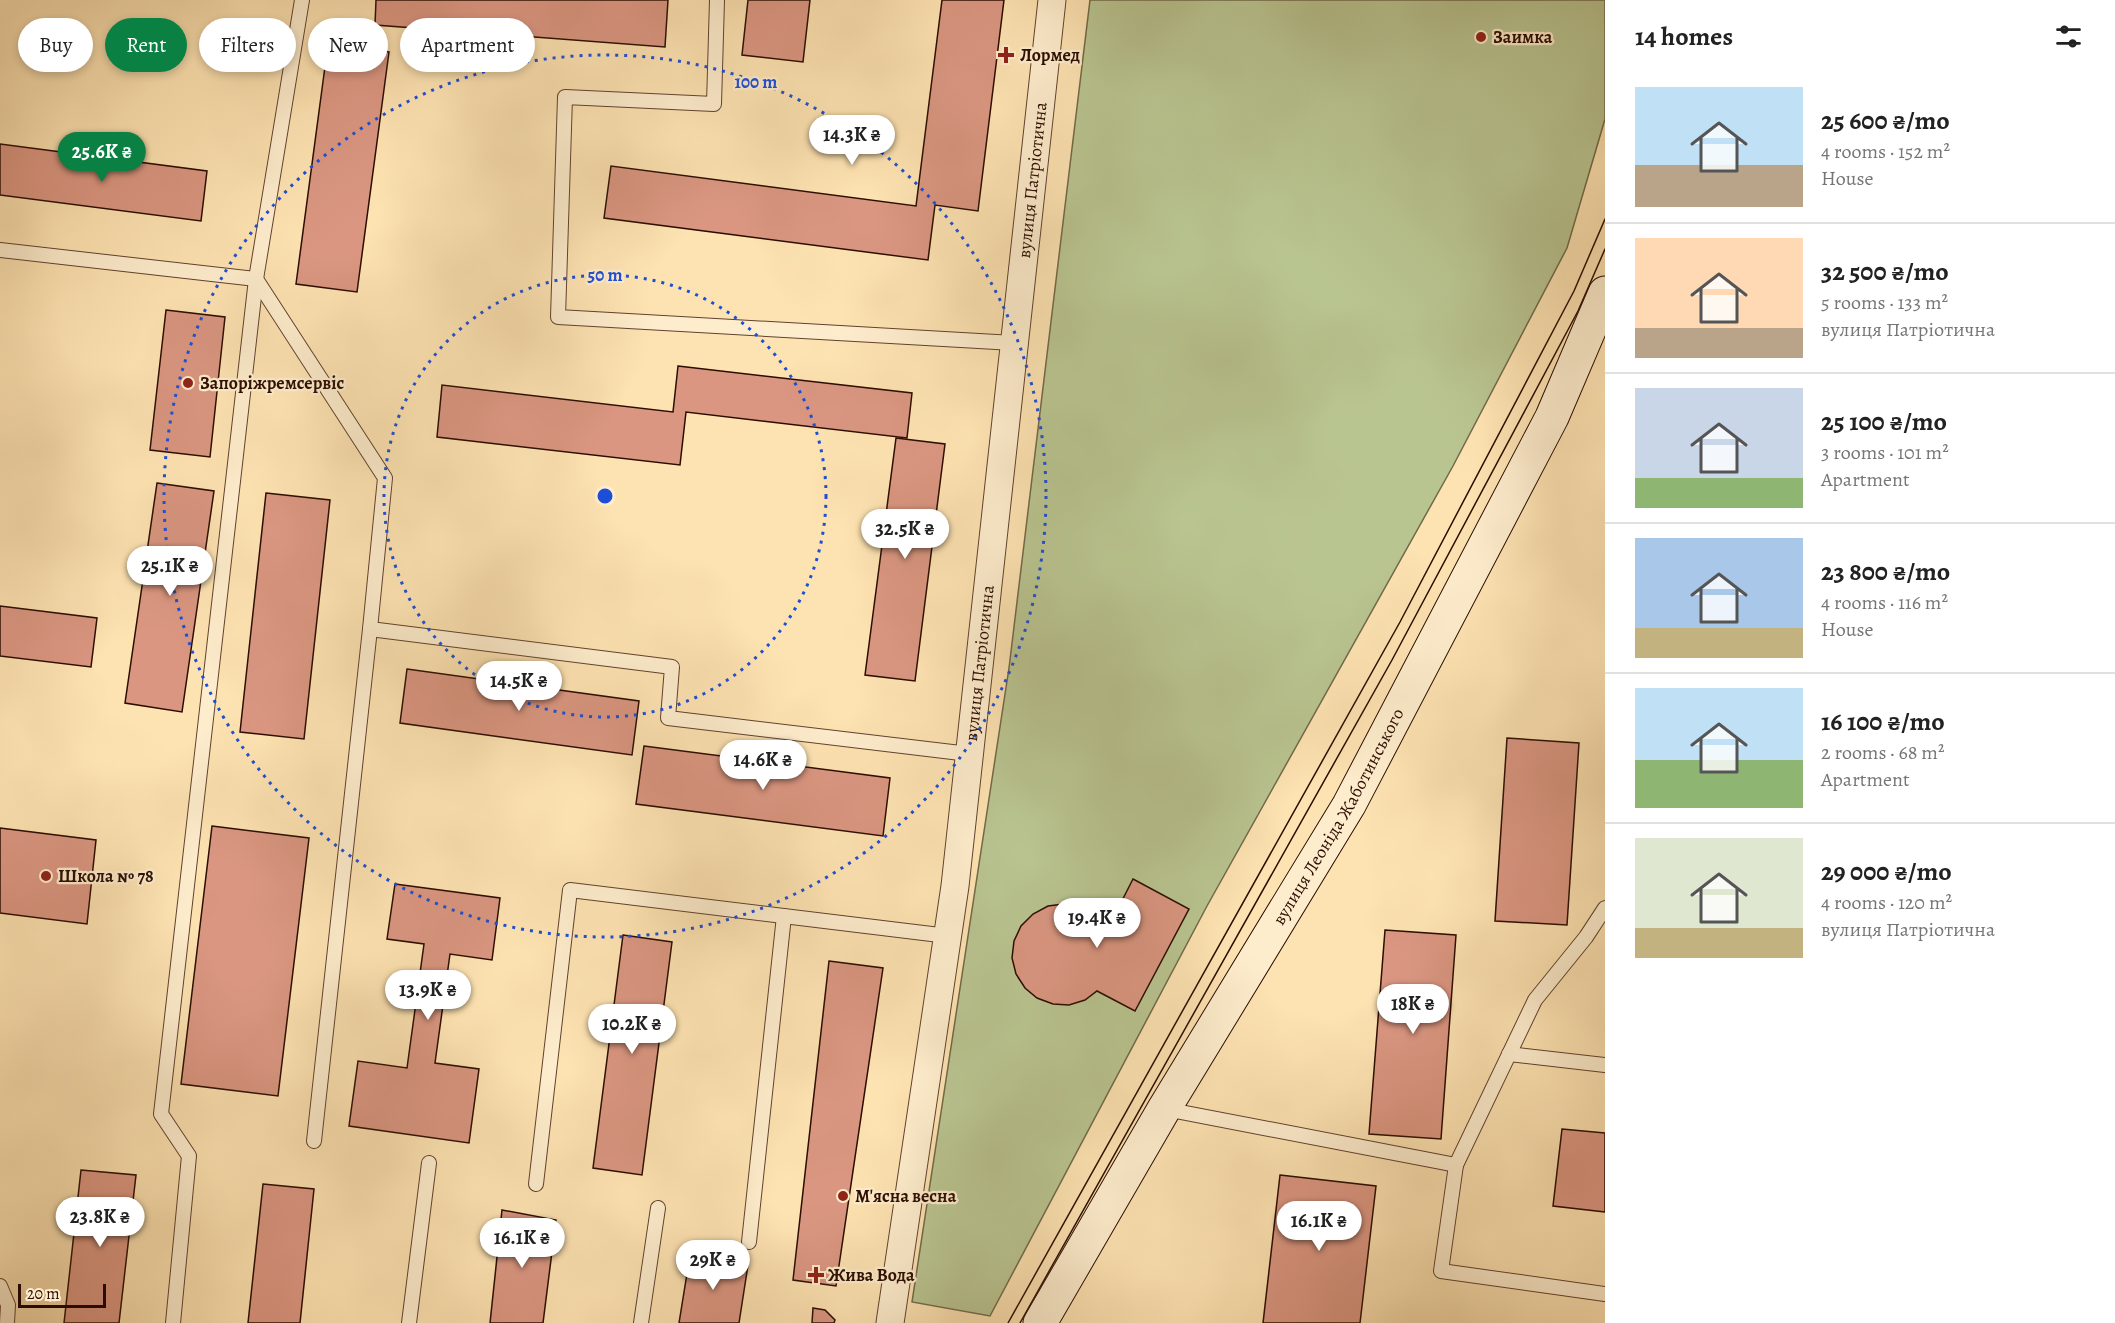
<!DOCTYPE html>
<html lang="en">
<head>
<meta charset="utf-8">
<style>
  :root { --surface:#fff; --page:#f6f6f6; --text:#222; --muted:#767676; --line:#e0e0e0; --accent:#0b8043 }
  body { margin:0; font-family:Alegreya,serif; background:var(--page); color:var(--text); height:100vh; display:flex; flex-direction:column; font-size:22px; white-space:nowrap }
  * { box-sizing:border-box; margin:0 }
  p { font-size:20px; color:var(--muted) }
  .icon { flex:none; width:33px; height:33px; fill:none; stroke:currentColor; stroke-width:2; stroke-linecap:round; stroke-linejoin:round }
  .map { position:relative; flex:1; overflow:hidden }
  .panel { display:flex; flex-direction:column; background:var(--surface); width:510px }
  .panel>* { flex:none }
  .banner { position:absolute; left:18px; top:18px; width:570px; height:54px; display:flex; gap:12px }
  .scale { position:absolute; left:18px; bottom:15px; width:88px; box-sizing:border-box; padding-left:6px; border:3px solid #2b0d01; border-top:0; font-size:16px; line-height:21px; white-space:nowrap; color:#2b0d01; -webkit-text-stroke:4px #feedcd; paint-order:stroke }
  .price { position:absolute; translate:-50% -51px; padding:0 14px; border-radius:21px; background:#fff; color:#222; font-size:20px; line-height:39px; filter:drop-shadow(0 2px 3px #0008) }
  .price::after { content:''; position:absolute; left:50%; top:36px; width:18px; height:14px; margin-left:-9px; background:inherit; clip-path:polygon(0 0,100% 0,50% 100%) }
  .price.selected { background:var(--accent); color:#fff }
  ul { padding:0; list-style:none }
  li { display:flex; align-items:center; gap:18px; height:150px; padding:0 30px }
  li+li { border-top:2px solid var(--line) }
  li span { display:grid; place-items:center; flex:none; width:168px; height:120px; border-radius:0px; color:#555 }
  li>.icon { margin-inline-start:auto }
  span .icon { width:72px; height:72px; fill:#fffc; stroke-width:1 }
  li b { font-size:26px }
  h2 { display:flex; justify-content:space-between; align-items:center; height:72px; padding:0 30px; font-size:26px }
  .chip { padding:0 21px; border-radius:27px; background:var(--surface); box-shadow:0 3px 9px #0003; font-size:21px; line-height:54px }
  .chip.selected { background:var(--accent); color:#fff }
  main { display:flex; flex:1; min-height:0 }
  .map>svg:first-child { display:block }
  .green { fill:#b9c591; stroke:#726949; stroke-width:1.5 }
  .building { fill:#da9681; stroke:#2b0d01; stroke-width:1.5 }
  .lines { fill:none; stroke-linecap:round; stroke-linejoin:round }
  .lane-casing { stroke:#60422d; stroke-width:16 }
  .street-casing { stroke:#60422d; stroke-width:29 }
  .secondary-casing { stroke:#2b0d01; stroke-width:35 }
  .lane { stroke:#feedcd; stroke-width:14 }
  .street { stroke:#feedcd; stroke-width:27 }
  .secondary { stroke:#feedcd; stroke-width:33 }
  .tram { stroke:#2b0d01; stroke-width:1.5 }
  .ring { fill:none; stroke:#1d4ed8; stroke-width:3; stroke-dasharray:3 6 }
  .poi-dot { fill:#8f2418; stroke:#feedcd; stroke-width:2 }
  .labels { text-anchor:middle; dominant-baseline:central; stroke-width:4.5; stroke-linejoin:round; paint-order:stroke }
  .poi-label { font-size:18px; font-weight:bold; fill:#2b0d01; stroke:#feedcd; text-anchor:start }
  .street-label { font-size:18px; fill:#2b0d01; stroke:#feedcd }
  .centre { fill:#1d4ed8; stroke:#feedcd; stroke-width:3 }
  .ring-label { font-size:18px; text-anchor:middle; font-weight:bold; fill:#1d4ed8; stroke:#feedcd; stroke-width:4.5; stroke-linejoin:round; paint-order:stroke }
</style>
</head>
<body>
<main>
<div class="map">
<svg width="1605" height="1323" viewBox="0 0 1605 1323">
  <rect width="100%" height="100%" fill="#fee3b2"/>
  <filter id="stains"><feTurbulence type="fractalNoise" baseFrequency=".00333" numOctaves="4"/><feColorMatrix values="0 0 0 0 .2 0 0 0 0 .09 0 0 0 0 .02 0 0 0 .5 -.17"/></filter>
  <radialGradient id="worn" r=".72"><stop offset=".6" stop-color="#630" stop-opacity="0"/><stop offset="1" stop-color="#630" stop-opacity=".3"/></radialGradient>
  <polygon class="green" points="1090,0 1605,0 1605,119 1567,248 1453,466 1207,906 990,1316 912,1302 1009,668"/>
  <g class="building">
    <polygon points="376,0 668,0 665,47 375,25"/>
    <polygon points="748,0 810,0 803,62 742,55"/>
    <polygon points="942,0 1004,0 978,211 935,205 928,260 604,218 611,166 916,206"/>
    <polygon points="328,44 389,52 357,292 296,284"/>
    <polygon points="0,144 207,171 201,221 0,195"/>
    <polygon points="166,310 225,317 210,457 150,450"/>
    <polygon points="678,366 912,393 907,438 686,412 680,465 437,437 442,385 673,412"/>
    <polygon points="896,438 945,444 915,681 865,675"/>
    <polygon points="157,483 214,491 182,712 125,703"/>
    <polygon points="266,493 330,500 304,739 240,732"/>
    <polygon points="0,606 97,618 91,667 0,656"/>
    <polygon points="407,669 639,701 632,755 400,723"/>
    <polygon points="1507,738 1579,743 1567,925 1495,921"/>
    <polygon points="644,746 890,778 883,836 636,804"/>
    <polygon points="212,826 309,838 278,1096 181,1084"/>
    <polygon points="0,828 96,840 87,924 0,913"/>
    <polygon points="1133,879 1189,909 1135,1011 1097,991 1085,1000 1069,1005 1053,1004 1037,998 1025,988 1016,974 1012,958 1014,941 1021,926 1033,914 1048,906 1064,904 1081,908 1095,917 1107,930"/>
    <polygon points="395,884 500,898 492,960 450,954 435,1063 479,1069 469,1143 349,1126 358,1061 407,1068 424,944 387,939"/>
    <polygon points="1385,930 1456,935 1441,1139 1369,1134"/>
    <polygon points="623,935 672,942 642,1175 593,1168"/>
    <polygon points="829,961 883,968 836,1286 793,1280"/>
    <polygon points="1562,1129 1605,1133 1605,1212 1553,1206"/>
    <polygon points="81,1170 136,1175 119,1323 64,1323"/>
    <polygon points="1280,1175 1376,1186 1360,1323 1263,1323"/>
    <polygon points="263,1184 314,1189 300,1323 248,1323"/>
    <polygon points="502,1210 556,1220 543,1323 490,1323"/>
    <polygon points="690,1255 748,1265 739,1323 679,1323"/>
    <polygon points="813,1308 825,1310 835,1320 834,1323 812,1323"/>
  </g>
  <g class="lines">
    <g class="lane-casing">
      <g id="lane">
        <polyline points="717,0 714,104 565,97 558,317 1014,343"/>
        <polyline points="0,250 256,279 385,478 370,629 672,667 668,718 969,754"/>
        <polyline points="1509,1054 1605,1065"/>
        <polyline points="1165,1109 1456,1165 1535,1000 1586,937 1605,908"/>
        <polyline points="314,1141 370,629"/>
        <polyline points="1456,1165 1441,1271 1605,1294"/>
        <polyline points="536,1184 570,890 948,936"/>
        <polyline points="749,1242 784,916"/>
        <polyline points="0,1286 8,1305 7,1323"/>
        <polyline points="173,1323 189,1156 161,1114 256,279 302,0"/>
        <polyline points="409,1323 429,1163"/>
        <polyline points="641,1323 658,1208"/>
      </g>
    </g>
    <g class="street-casing">
      <g id="street">
        <path id="s1" d="M890 1323 955 886 1052 0"/>
      </g>
    </g>
    <g class="secondary-casing">
      <g id="secondary">
        <path id="s2" d="M1040 1323 1164 1109 1349 805 1552 417 1605 293"/>
      </g>
    </g>
    <use href="#lane" class="lane"/>
    <use href="#street" class="street"/>
    <use href="#secondary" class="secondary"/>
    <g class="tram">
      <polyline points="1008,1323 1400,622 1574,291 1605,219"/>
      <polyline points="1020,1323 1392,660 1578,311 1605,249"/>
    </g>
  </g>
  <g class="ring">
    <circle cx="605" cy="496" r="221"/>
    <circle cx="605" cy="496" r="441"/>
  </g>
  <g class="poi-dot">
    <circle cx="1481" cy="37" r="6"/>
    <path d="M1003 46h6v6h6v6h-6v6h-6v-6h-6v-6h6z"/>
    <circle cx="188" cy="383" r="6"/>
    <circle cx="46" cy="876" r="6"/>
    <circle cx="843" cy="1196" r="6"/>
    <path d="M813 1266h6v6h6v6h-6v6h-6v-6h-6v-6h6z"/>
  </g>
  <g class="labels">
    <g class="poi-label">
      <text x="1493" y="37">Заимка</text>
      <text x="1020" y="55">Лормед</text>
      <text x="200" y="383">Запоріжремсервіс</text>
      <text x="58" y="876">Школа № 78</text>
      <text x="855" y="1196">М'ясна весна</text>
      <text x="828" y="1275">Жива Вода</text>
    </g>
    <g class="street-label">
      <text stroke="none"><textPath href="#s1" startOffset="1152">вулиця Патріотична</textPath></text>
      <text stroke="none"><textPath href="#s1" startOffset="666">вулиця Патріотична</textPath></text>
      <text stroke="none"><textPath href="#s2" startOffset="588">вулиця Леоніда Жаботинського</textPath></text>
    </g>
  </g>
  <circle cx="605" cy="496" r="9" class="centre"/>
  <g class="ring-label">
    <text x="756" y="88">100 m</text>
    <text x="605" y="281">50 m</text>
  </g>
  <rect width="100%" height="100%" filter="url(#stains)"/>
  <rect width="100%" height="100%" fill="url(#worn)"/>
</svg>
<div class="scale">20 m</div>
<b class="price" style="left:852px;top:166px">14.3K ₴</b>
<b class="price selected" style="left:102px;top:183px">25.6K ₴</b>
<b class="price" style="left:905px;top:560px">32.5K ₴</b>
<b class="price" style="left:170px;top:597px">25.1K ₴</b>
<b class="price" style="left:519px;top:712px">14.5K ₴</b>
<b class="price" style="left:763px;top:791px">14.6K ₴</b>
<b class="price" style="left:1097px;top:949px">19.4K ₴</b>
<b class="price" style="left:428px;top:1021px">13.9K ₴</b>
<b class="price" style="left:1413px;top:1035px">18K ₴</b>
<b class="price" style="left:632px;top:1055px">10.2K ₴</b>
<b class="price" style="left:100px;top:1248px">23.8K ₴</b>
<b class="price" style="left:1319px;top:1252px">16.1K ₴</b>
<b class="price" style="left:522px;top:1269px">16.1K ₴</b>
<b class="price" style="left:713px;top:1291px">29K ₴</b>
<div class="banner">
<a class="chip">Buy</a>
<a class="chip selected">Rent</a>
<a class="chip">Filters</a>
<a class="chip">New</a>
<a class="chip">Apartment</a>
</div>
</div>
<section class="panel">
<h2>14 homes<svg class="icon" aria-label="filters" viewBox="0 0 24 24"><path d="M4 7h16M4 17h16"/><circle cx="9" cy="7" r="2"/><circle cx="15" cy="17" r="2"/></svg></h2>
<ul>
<li><span style="background:linear-gradient(#bfe0f5 65%,#b9a48a 0)"><svg class="icon" aria-label="home" viewBox="0 0 24 24"><path d="M3 11l9-7 9 7M6 9v11h12V9"/></svg></span><div><b>25 600 ₴/mo</b><p>4 rooms · 152 m²</p><p>House</p></div></li>
<li><span style="background:linear-gradient(#ffd9b3 75%,#b9a48a 0)"><svg class="icon" aria-label="home" viewBox="0 0 24 24"><path d="M3 11l9-7 9 7M6 9v11h12V9"/></svg></span><div><b>32 500 ₴/mo</b><p>5 rooms · 133 m²</p><p>вулиця Патріотична</p></div></li>
<li><span style="background:linear-gradient(#c9d6e8 75%,#8fb573 0)"><svg class="icon" aria-label="home" viewBox="0 0 24 24"><path d="M3 11l9-7 9 7M6 9v11h12V9"/></svg></span><div><b>25 100 ₴/mo</b><p>3 rooms · 101 m²</p><p>Apartment</p></div></li>
<li><span style="background:linear-gradient(#a9c7e8 75%,#c2b280 0)"><svg class="icon" aria-label="home" viewBox="0 0 24 24"><path d="M3 11l9-7 9 7M6 9v11h12V9"/></svg></span><div><b>23 800 ₴/mo</b><p>4 rooms · 116 m²</p><p>House</p></div></li>
<li><span style="background:linear-gradient(#bfe0f5 60%,#8fb573 0)"><svg class="icon" aria-label="home" viewBox="0 0 24 24"><path d="M3 11l9-7 9 7M6 9v11h12V9"/></svg></span><div><b>16 100 ₴/mo</b><p>2 rooms · 68 m²</p><p>Apartment</p></div></li>
<li><span style="background:linear-gradient(#dfe7d0 75%,#c2b280 0)"><svg class="icon" aria-label="home" viewBox="0 0 24 24"><path d="M3 11l9-7 9 7M6 9v11h12V9"/></svg></span><div><b>29 000 ₴/mo</b><p>4 rooms · 120 m²</p><p>вулиця Патріотична</p></div></li>
</ul>
</section>
</main>
</body>
</html>
